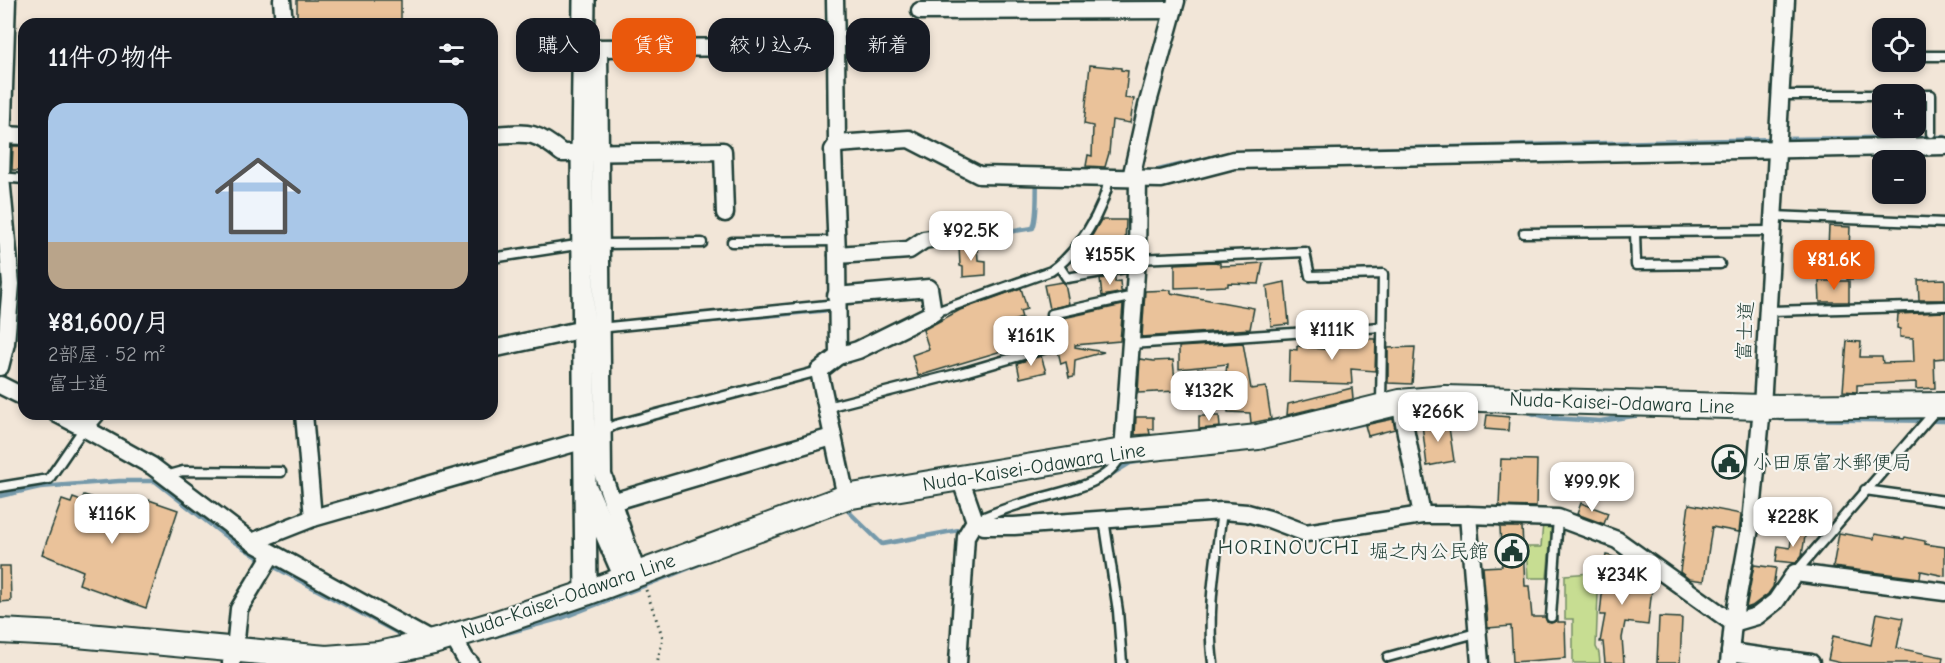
<!DOCTYPE html>
<html lang="ja">
<head>
<meta charset="utf-8">
<style>
  :root { --surface:#171b24; --page:#242831; --text:#f1f3f6; --muted:#9ea1a6; --accent:#ea580c }
  body { margin:0; font-family:"Comic Neue","Klee One",sans-serif; background:var(--page); color:var(--text); height:100vh; display:flex; flex-direction:column; font-size:22px; white-space:nowrap }
  * { box-sizing:border-box; margin:0 }
  p { font-size:20px; color:var(--muted) }
  .icon { flex:none; width:33px; height:33px; fill:none; stroke:currentColor; stroke-width:2; stroke-linecap:round; stroke-linejoin:round }
  .map { position:relative; flex:1; overflow:hidden }
  .panel { position:absolute; left:18px; top:18px; width:480px; height:402px; display:flex; flex-direction:column; background:var(--surface); border-radius:18px; box-shadow:0 3px 9px #0003 }
  .panel>* { flex:none }
  .guide { position:absolute; left:516px; top:18px; width:570px; height:54px; display:flex; gap:12px }
  .fabs { position:absolute; left:1872px; top:18px; display:grid; gap:12px }
  .fabs a { display:grid; place-items:center; width:54px; height:54px; border-radius:12px; background:var(--surface); box-shadow:0 3px 9px #0003; font-size:30px }
  .price { position:absolute; translate:-50% -51px; padding:0 14px; border-radius:12px; background:#fff; color:#222; font-size:20px; line-height:39px; filter:drop-shadow(0 2px 3px #0008) }
  .price::after { content:''; position:absolute; left:50%; top:36px; width:18px; height:14px; margin-left:-9px; background:inherit; clip-path:polygon(0 0,100% 0,50% 100%) }
  .price.on { background:var(--accent); color:#fff }
  ul { padding:0; list-style:none }
  li { display:grid; align-content:center; gap:12px; height:318px; padding:0 30px }
  li span { display:grid; place-items:center; height:186px; border-radius:18px; color:#555 }
  li>.icon { margin-inline-start:auto }
  span .icon { width:108px; height:108px; fill:#fffc; stroke-width:1 }
  li b { font-size:26px }
  h2 { display:flex; justify-content:space-between; align-items:center; height:72px; padding:0 30px; font-size:26px }
  .pill { padding:0 21px; border-radius:18px; background:var(--surface); box-shadow:0 3px 9px #0003; font-size:21px; line-height:54px }
  .pill.on { background:var(--accent); color:#fff }
  .map>svg:first-child { display:block }
  .green { fill:#c7dd92; stroke:#738d63; stroke-width:1.5 }
  .lines { fill:none; stroke-linecap:round; stroke-linejoin:round }
  .stream { stroke:#7599aa; stroke-width:4.5 }
  .building { fill:#eac29a; stroke:#1f3d34; stroke-width:1.5 }
  .service-casing { stroke:#1f3d34; stroke-width:13 }
  .minor-casing { stroke:#1f3d34; stroke-width:21 }
  .tertiary-casing { stroke:#1f3d34; stroke-width:26 }
  .secondary-casing { stroke:#1f3d34; stroke-width:28 }
  .path { stroke:#1f3d34; stroke-width:3; stroke-dasharray:1.5 4.5; stroke-linecap:butt }
  .service { stroke:#f6f6f2; stroke-width:8 }
  .minor { stroke:#f6f6f2; stroke-width:16 }
  .tertiary { stroke:#f6f6f2; stroke-width:21 }
  .secondary { stroke:#f6f6f2; stroke-width:24 }
  .labels { text-anchor:middle; dominant-baseline:central; stroke-width:4.5; stroke-linejoin:round; paint-order:stroke }
  .street-label { font-size:20px; fill:#1f3d34; stroke:#f6f6f2 }
  .poi-label { font-size:20px; fill:#1f3d34; stroke:#f6f6f2; text-anchor:start }
  .neighbourhood-label { font-size:21px; letter-spacing:1.5px; fill:#1f3d34; stroke:#f6f6f2 }
</style>
</head>
<body>
<div class="map">
<svg width="1945" height="663" viewBox="0 0 1945 663">
  <rect width="100%" height="100%" fill="#f2e6d8"/>
  <filter id="ink" filterUnits="userSpaceOnUse"><feTurbulence type="fractalNoise" baseFrequency=".0167" numOctaves="2"/><feDisplacementMap in="SourceGraphic" scale="12" xChannelSelector="R" yChannelSelector="G"/><feConvolveMatrix kernelMatrix="1 2 1 2 8 2 1 2 1" color-interpolation-filters="sRGB"/></filter>
  <g filter="url(#ink)">
    <g class="green">
      <polygon points="1543,523 1552,523 1547,578 1528,578 1526,547 1541,547"/>
      <polygon points="1591,573 1589,591 1598,593 1596,647 1599,653 1600,663 1573,663 1573,619 1565,619 1565,575"/>
    </g>
    <g class="lines">
      <g class="stream">
        <polyline points="1782,139 1945,137"/>
        <polyline points="1368,149 1774,139"/>
        <polyline points="1154,171 1222,155"/>
        <path d="M959 240 1033 228C1038 216 1036 194 1037 180"/>
        <polyline points="679,324 830,310"/>
        <polyline points="1437,410 1455,410"/>
        <polyline points="1527,412 1551,418 1600,421 1640,415"/>
        <polyline points="1780,419 1945,421"/>
        <polyline points="1273,445 1399,415"/>
        <polyline points="1107,477 1130,463 1143,461"/>
        <polyline points="0,496 40,487 119,481 155,481 224,535 264,561"/>
        <polyline points="842,510 846,509 882,544 964,529"/>
        <polyline points="271,565 409,639"/>
        <polyline points="481,640 562,618 700,564"/>
      </g>
    </g>
    <g class="building">
      <rect x="297" y="0" width="104" height="24"/>
      <polygon points="1090,65 1121,68 1121,70 1128,71 1125,98 1134,99 1130,123 1112,120 1109,153 1105,167 1086,166 1088,155 1092,156 1093,126 1084,124"/>
      <polygon points="13,146 24,146 22,170 12,170"/>
      <polygon points="1101,220 1126,220 1125,244 1091,243 1092,236"/>
      <polygon points="1829,226 1850,227 1849,250 1828,248"/>
      <polygon points="959,246 977,246 978,260 986,261 986,275 963,277 963,267 960,266"/>
      <polygon points="1873,251 1873,263 1863,263 1863,279 1847,279 1846,252"/>
      <polygon points="1090,252 1093,267 1077,270 1075,258 1078,254"/>
      <polygon points="1214,262 1220,263 1220,266 1248,265 1248,264 1263,263 1259,284 1228,283 1228,286 1175,288 1175,264"/>
      <polygon points="1115,276 1115,282 1120,281 1121,291 1124,292 1102,296 1100,279"/>
      <polygon points="1945,279 1945,300 1919,300 1918,280"/>
      <polygon points="1819,281 1849,281 1849,302 1820,302"/>
      <polygon points="1062,282 1065,284 1069,304 1049,309 1044,285"/>
      <polygon points="1285,282 1289,324 1271,326 1267,286"/>
      <polygon points="1021,288 1027,309 1020,311 1022,318 1009,322 1015,347 918,376 912,355 929,349 923,330 960,310"/>
      <polygon points="1171,290 1171,293 1254,308 1250,329 1142,337 1145,291"/>
      <polygon points="1123,305 1120,341 1075,345 1075,347 1104,352 1075,360 1074,377 1069,378 1066,362 1061,364 1058,351 1064,350 1059,319"/>
      <polygon points="1945,312 1945,358 1934,359 1935,388 1916,389 1916,382 1857,385 1857,392 1843,391 1847,341 1861,342 1860,357 1882,357 1883,363 1914,362 1913,338 1900,337 1900,329 1897,328 1898,314"/>
      <polygon points="1330,338 1376,339 1375,371 1351,369 1352,384 1289,382 1290,349 1297,350 1297,346 1330,350"/>
      <polygon points="1243,343 1251,389 1266,387 1271,419 1251,423 1250,413 1228,412 1228,402 1185,398 1185,392 1224,389 1227,364 1179,369 1179,347"/>
      <polygon points="1415,347 1412,384 1388,383 1388,348"/>
      <polygon points="1041,356 1046,372 1020,378 1017,363"/>
      <polygon points="1140,359 1154,361 1173,360 1176,391 1138,393"/>
      <polygon points="1352,388 1353,399 1287,415 1288,404"/>
      <polygon points="1487,415 1509,417 1508,431 1485,429"/>
      <polygon points="1199,416 1219,416 1220,427 1199,429"/>
      <polygon points="1136,417 1153,417 1153,429 1149,429 1150,434 1135,435"/>
      <polygon points="1393,419 1395,429 1368,436 1365,425"/>
      <polygon points="1448,421 1454,461 1427,466 1422,424"/>
      <polygon points="1501,459 1537,460 1536,507 1499,506"/>
      <polygon points="84,495 134,510 136,505 146,509 149,500 178,510 146,608 79,584 83,571 42,554 62,500 71,503 73,498 81,501"/>
      <polygon points="1581,503 1608,513 1604,524 1577,514"/>
      <polygon points="1689,504 1741,514 1739,532 1712,527 1704,581 1689,579 1680,572"/>
      <polygon points="1500,527 1522,527 1525,586 1529,586 1532,617 1545,617 1547,622 1551,623 1556,621 1558,616 1558,622 1565,622 1566,658 1513,662 1511,626 1488,628 1483,567 1502,566"/>
      <polygon points="1793,527 1806,530 1802,555 1796,563 1776,561 1778,546 1790,548"/>
      <polygon points="1839,533 1874,539 1875,534 1904,539 1905,537 1925,541 1925,544 1945,547 1945,576 1921,571 1920,578 1833,567"/>
      <polygon points="1606,555 1624,559 1621,575 1653,579 1648,625 1625,622 1622,638 1624,663 1605,663 1603,642 1600,642 1605,615 1600,615 1603,585 1600,584"/>
      <polygon points="1754,565 1776,568 1773,587 1768,594 1752,606 1746,608"/>
      <polygon points="0,566 10,566 11,601 0,602"/>
      <polygon points="1877,613 1903,618 1897,648 1943,657 1942,663 1841,663 1828,660 1833,636 1871,645"/>
      <polygon points="1659,617 1682,618 1680,663 1657,663"/>
    </g>
    <g class="lines">
      <g class="service-casing">
        <g id="service">
          <polyline points="1916,56 1945,56"/>
          <polyline points="1780,95 1882,95"/>
          <polyline points="1916,95 1931,95 1931,133"/>
          <polyline points="0,177 24,179"/>
          <polyline points="1773,216 1945,223"/>
          <polyline points="1635,232 1636,265 1720,264"/>
          <polyline points="1524,233 1772,231"/>
          <polyline points="732,242 837,241"/>
          <polyline points="600,244 702,243"/>
          <polyline points="492,258 583,244"/>
          <polyline points="1137,259 1305,252 1310,276 1383,274 1381,404"/>
          <polyline points="1059,266 1067,278 1137,266"/>
          <polyline points="1768,311 1945,306"/>
          <path d="M933 313 1051 271C1078 253 1104 210 1109 178"/>
          <polyline points="599,328 837,304"/>
          <polyline points="1131,344 1382,327"/>
          <polyline points="827,407 968,371 1057,345 1052,314 1134,296"/>
          <polyline points="603,431 615,425 819,371"/>
          <polyline points="165,476 183,471 281,472"/>
          <polyline points="0,487 49,479 84,428"/>
          <polyline points="1865,490 1945,501"/>
          <polyline points="1104,519 1118,611 1122,663"/>
          <path d="M975 521C995 512 1016 505 1037 499 1064 491 1108 485 1121 455"/>
          <polyline points="1795,573 1936,410"/>
          <polyline points="1551,617 1558,518"/>
          <polyline points="1388,657 1476,633"/>
          <path d="M1213 663C1206 613 1216 561 1222 511"/>
        </g>
      </g>
      <g class="minor-casing">
        <g id="minor">
          <polyline points="282,0 284,24"/>
          <polyline points="835,0 836,47"/>
          <polyline points="920,11 1173,10"/>
          <polyline points="582,48 836,47 837,144 833,150 837,255 838,356 819,371 846,497"/>
          <polyline points="599,48 603,475 637,573"/>
          <polyline points="3,135 24,136"/>
          <path d="M492 135C527 133 533 129 562 153L723 151 725 213"/>
          <polyline points="837,144 909,139 979,175 1161,179 1234,160 1945,146"/>
          <polyline points="1131,178 1147,106 1176,1"/>
          <polyline points="837,255 909,250 924,240 956,235"/>
          <polyline points="836,296 929,288 933,313 858,350 838,356"/>
          <polyline points="492,349 584,329"/>
          <polyline points="0,367 6,343 11,284 1,177 7,0"/>
          <polyline points="0,385 24,397"/>
          <polyline points="1400,402 1422,515 1468,515 1480,663"/>
          <polyline points="57,414 84,428 96,414"/>
          <polyline points="304,414 313,518"/>
          <polyline points="84,428 152,466 252,542 313,518 585,440"/>
          <polyline points="1123,451 1137,259 1138,178"/>
          <polyline points="612,502 832,437"/>
          <polyline points="1468,515 1558,518 1617,540 1733,623 1757,616 1776,601 1795,573 1945,592"/>
          <polyline points="975,521 984,526 1014,526 1222,511 1247,513 1269,519 1306,533 1422,515"/>
          <polyline points="252,542 433,642"/>
          <polyline points="453,637 466,660 470,663"/>
          <polyline points="1730,652 1811,663"/>
          <polyline points="231,663 235,650 239,609 272,554"/>
          <polyline points="958,663 966,536 975,521 960,478"/>
          <polyline points="1729,663 1733,623 1751,523 1762,407 1786,0"/>
        </g>
      </g>
      <g class="tertiary-casing">
        <g id="tertiary">
          <polyline points="584,0 582,153 586,593"/>
          <polyline points="587,490 625,577"/>
        </g>
      </g>
      <g class="secondary-casing">
        <polyline id="secondary" points="0,631 77,635 326,658 379,654 433,642 494,624 586,593 846,497 1123,451 1258,437 1400,402 1445,398 1762,407 1945,405"/>
      </g>
      <polyline class="path" points="646,590 663,638 657,663"/>
      <use href="#service" class="service"/>
      <use href="#minor" class="minor"/>
      <use href="#tertiary" class="tertiary"/>
      <use href="#secondary" class="secondary"/>
    </g>
  </g>
  <defs>
    <g id="civic-ring" transform="scale(1.725)"><circle r="9.5" fill="#f6f6f2" stroke="#1f3d34" stroke-width="1.5"/><path d="M-.6-6.5H3V-4.5H.6V-3L4-1V1h2V6H-6V1h2V-1L-.6-3ZM-1.2 2.5V6h2.4V2.5Z" fill="#1f3d34"/></g>
  </defs>
  <g fill-rule="evenodd">
    <use href="#civic-ring" x="1729" y="462"/>
    <use href="#civic-ring" x="1512" y="551"/>
  </g>
  <g class="labels">
    <g class="street-label">
      <text transform="translate(1745 331) rotate(-87)">富士道</text>
      <text transform="translate(1622 403) rotate(2)">Nuda-Kaisei-Odawara Line</text>
      <text transform="translate(1034 467) rotate(-9)">Nuda-Kaisei-Odawara Line</text>
      <text transform="translate(568 596) rotate(-19)">Nuda-Kaisei-Odawara Line</text>
    </g>
    <g class="poi-label">
      <text x="1752" y="462">小田原富水郵便局</text>
      <text x="1489" y="551" text-anchor="end">堀之内公民館</text>
    </g>
    <g class="neighbourhood-label">
      <text x="1289" y="547">HORINOUCHI</text>
    </g>
  </g>
</svg>
<div class="fabs">
<a><svg class="icon" aria-label="locate" viewBox="0 0 24 24"><circle cx="12" cy="12" r="6"/><path d="M12 2v4M12 18v4M2 12h4M18 12h4"/></svg></a>
<a>+</a>
<a>−</a>
</div>
<b class="price" style="left:971px;top:262px">¥92.5K</b>
<b class="price" style="left:1110px;top:286px">¥155K</b>
<b class="price on" style="left:1834px;top:291px">¥81.6K</b>
<b class="price" style="left:1332px;top:361px">¥111K</b>
<b class="price" style="left:1031px;top:367px">¥161K</b>
<b class="price" style="left:1209px;top:422px">¥132K</b>
<b class="price" style="left:1438px;top:443px">¥266K</b>
<b class="price" style="left:1592px;top:513px">¥99.9K</b>
<b class="price" style="left:112px;top:545px">¥116K</b>
<b class="price" style="left:1793px;top:548px">¥228K</b>
<b class="price" style="left:1622px;top:606px">¥234K</b>
<div class="guide">
<a class="pill">購入</a>
<a class="pill on">賃貸</a>
<a class="pill">絞り込み</a>
<a class="pill">新着</a>
</div>
<section class="panel">
<h2>11件の物件<svg class="icon" aria-label="filters" viewBox="0 0 24 24"><path d="M4 7h16M4 17h16"/><circle cx="9" cy="7" r="2"/><circle cx="15" cy="17" r="2"/></svg></h2>
<ul>
<li><span style="background:linear-gradient(#a9c7e8 75%,#b9a48a 0)"><svg class="icon" aria-label="home" viewBox="0 0 24 24"><path d="M3 11l9-7 9 7M6 9v11h12V9"/></svg></span><div><b>¥81,600/月</b><p>2部屋 · 52 m²</p><p>富士道</p></div></li>
</ul>
</section>
</div>
</body>
</html>
